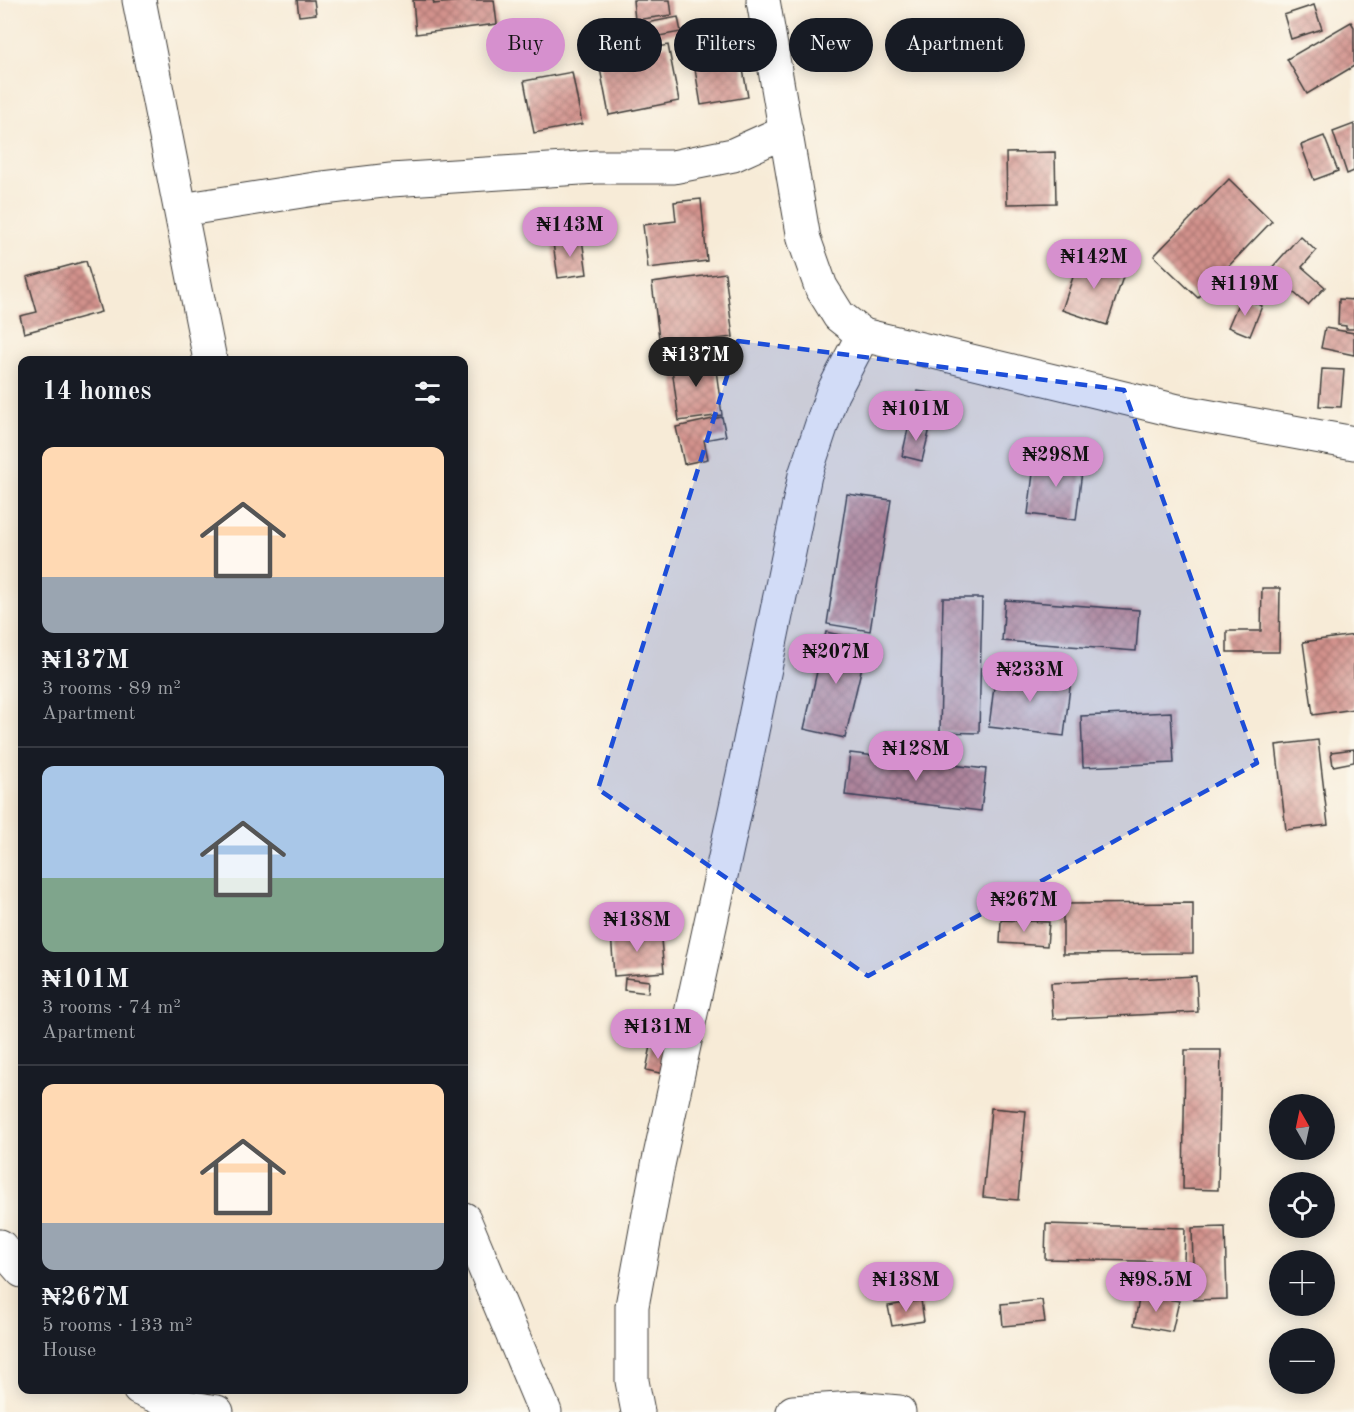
<!DOCTYPE html>
<html lang="en">
<head>
<meta charset="utf-8">
<style>
  :root { --surface:#171b24; --page:#242831; --text:#f1f3f6; --muted:#9ea1a6; --line:#363941; --accent:#d690ce }
  body { margin:0; font-family:"Old Standard TT",serif; background:var(--page); color:var(--text); height:100vh; display:flex; flex-direction:column; font-size:22px; white-space:nowrap }
  * { box-sizing:border-box; margin:0 }
  p { font-size:20px; color:var(--muted) }
  .icon { flex:none; width:33px; height:33px; fill:none; stroke:currentColor; stroke-width:2; stroke-linecap:round; stroke-linejoin:round }
  .map { position:relative; flex:1; overflow:hidden }
  .details { position:absolute; left:18px; top:356px; width:450px; height:1038px; display:flex; flex-direction:column; background:var(--surface); border-radius:12px; box-shadow:0 3px 15px #0003 }
  .details>* { flex:none }
  .top-card { position:absolute; left:486px; top:18px; width:570px; height:54px; display:flex; gap:12px }
  .needle { width:39px; rotate:351deg }
  .tools { position:absolute; left:1269px; top:1094px; display:grid; gap:12px }
  .tools a { display:grid; place-items:center; width:66px; height:66px; border-radius:50%; background:var(--surface); box-shadow:0 3px 15px #0003; font-size:30px }
  .price { position:absolute; translate:-50% -51px; padding:0 14px; border-radius:21px; background:var(--accent); color:#111; font-size:20px; line-height:39px; filter:drop-shadow(0 2px 3px #0008) }
  .price::after { content:''; position:absolute; left:50%; top:36px; width:18px; height:14px; margin-left:-9px; background:inherit; clip-path:polygon(0 0,100% 0,50% 100%) }
  .price.on { background:#222; color:#fff }
  ul { padding:0; list-style:none }
  li { display:grid; align-content:center; gap:12px; height:318px; padding:0 24px }
  li+li { border-top:2px solid var(--line) }
  li span { display:grid; place-items:center; height:186px; border-radius:12px; color:#555 }
  li>.icon { margin-inline-start:auto }
  span .icon { width:108px; height:108px; fill:#fffc; stroke-width:1 }
  li b { font-size:26px }
  h2 { display:flex; justify-content:space-between; align-items:center; height:72px; padding:0 24px; font-size:26px }
  .tag { padding:0 21px; border-radius:27px; background:var(--surface); box-shadow:0 3px 15px #0003; font-size:21px; line-height:54px }
  .tag.on { background:var(--accent); color:#111 }
  .map>svg:first-child { display:block }
  .building { fill:url(#building-cross-hatch) }
  .lines { fill:none; stroke-linecap:round; stroke-linejoin:round }
  .minor-casing { stroke:#3d3b38; stroke-width:35 }
  .major-casing { stroke:#3d3b38; stroke-width:35 }
  .minor { stroke:#fff; stroke-width:33 }
  .major { stroke:#fff; stroke-width:33 }
  .marked { fill:#1d4ed8; fill-opacity:0.2; stroke:#1d4ed8; stroke-width:4.5; stroke-dasharray:12 8; stroke-linejoin:round }
</style>
</head>
<body>
<div class="map">
<svg width="1354" height="1412" viewBox="0 0 1354 1412">
  <defs>
    <pattern id="building-cross-hatch" width="8" height="8" patternUnits="userSpaceOnUse" patternTransform="scale(1.5)"><rect width="8" height="8" fill="#d2928c"/><path d="M0 0l8 8M0 8l8-8" fill="none" stroke="#aa7672"/></pattern>
  </defs>
  <rect width="100%" height="100%" fill="#fbf7ec"/>
  <filter id="ink" filterUnits="userSpaceOnUse"><feTurbulence type="fractalNoise" baseFrequency=".0167" numOctaves="2"/><feDisplacementMap in="SourceGraphic" scale="12" xChannelSelector="R" yChannelSelector="G"/><feConvolveMatrix kernelMatrix="1 2 1 2 8 2 1 2 1" color-interpolation-filters="sRGB"/></filter>
  <filter id="wash" filterUnits="userSpaceOnUse"><feTurbulence type="fractalNoise" baseFrequency=".008" numOctaves="4" result="noise"/><feDisplacementMap in="SourceGraphic" scale="24" xChannelSelector="R" yChannelSelector="G"/><feGaussianBlur stdDeviation="1.35" result="paint"/><feColorMatrix in="noise" values="0 0 0 0 0 0 0 0 0 0 0 0 0 0 0 0 0 1.4 0 .05"/><feComposite in="paint" operator="in"/></filter>
  <g filter="url(#wash)">
    <rect width="100%" height="100%" fill="#f7ebd7"/>
    <g id="blocks">
      <g class="building">
        <polygon points="297,0 314,0 316,14 299,16"/>
        <polygon points="413,0 433,0 434,4 470,0 494,0 497,24 416,34"/>
        <polygon points="633,0 670,0 672,15 635,20"/>
        <polygon points="1314,5 1322,29 1291,39 1284,15"/>
        <polygon points="678,17 681,32 616,44 613,29"/>
        <polygon points="1351,22 1354,27 1354,66 1307,94 1287,59"/>
        <polygon points="736,31 748,97 701,105 690,39"/>
        <polygon points="668,45 679,101 609,115 598,58"/>
        <polygon points="572,72 582,124 534,133 524,81"/>
        <polygon points="1354,124 1354,171 1347,174 1333,132"/>
        <polygon points="1324,136 1338,171 1314,180 1301,145"/>
        <polygon points="1055,152 1056,203 1007,204 1006,153"/>
        <polygon points="1229,179 1272,221 1198,298 1154,256"/>
        <polygon points="701,199 707,261 648,268 643,225 676,221 674,202"/>
        <polygon points="1300,236 1316,251 1302,267 1325,287 1308,305 1269,271"/>
        <polygon points="582,239 587,274 558,278 553,243"/>
        <polygon points="1080,256 1125,271 1107,325 1062,310"/>
        <polygon points="86,261 101,312 24,333 20,316 37,312 27,277"/>
        <polygon points="725,273 733,337 660,346 652,283"/>
        <polygon points="1241,297 1262,306 1250,336 1228,327"/>
        <polygon points="1339,299 1354,300 1354,329 1346,329 1346,326 1338,325"/>
        <polygon points="1325,328 1354,333 1354,355 1321,348"/>
        <polygon points="714,355 722,415 679,421 671,361"/>
        <polygon points="1322,369 1344,370 1341,407 1319,406"/>
        <polygon points="917,391 937,394 932,425 912,422"/>
        <polygon points="722,417 726,436 704,440 708,459 684,464 676,427"/>
        <polygon points="909,424 930,428 922,461 902,456"/>
        <polygon points="1035,457 1083,463 1076,520 1028,514"/>
        <polygon points="847,494 891,500 870,631 827,624"/>
        <polygon points="1262,588 1280,588 1279,652 1227,652 1227,631 1261,631"/>
        <polygon points="943,598 982,598 979,733 940,732"/>
        <polygon points="1005,600 1139,610 1136,651 1002,641"/>
        <polygon points="826,632 868,641 845,738 804,729"/>
        <polygon points="1354,635 1354,709 1313,715 1303,642"/>
        <polygon points="996,670 1071,679 1064,736 989,727"/>
        <polygon points="1171,712 1174,763 1083,767 1081,716"/>
        <polygon points="1318,740 1328,825 1286,830 1276,745"/>
        <polygon points="1354,749 1354,762 1333,766 1331,752"/>
        <polygon points="850,753 986,769 981,811 845,795"/>
        <polygon points="1193,903 1193,953 1063,954 1063,904"/>
        <polygon points="1001,920 1049,922 1047,946 1000,943"/>
        <polygon points="660,929 664,972 614,976 611,933"/>
        <polygon points="1196,976 1198,1012 1053,1019 1051,983"/>
        <polygon points="625,978 649,981 648,993 624,990"/>
        <polygon points="651,1046 669,1049 664,1074 646,1070"/>
        <polygon points="1185,1050 1221,1050 1218,1190 1183,1189"/>
        <polygon points="991,1108 1026,1111 1018,1200 983,1197"/>
        <polygon points="1046,1224 1185,1228 1184,1262 1045,1259"/>
        <polygon points="1225,1227 1227,1299 1194,1300 1192,1228"/>
        <polygon points="1140,1294 1179,1301 1172,1332 1134,1325"/>
        <polygon points="921,1300 924,1321 892,1326 888,1306"/>
        <polygon points="1042,1300 1045,1322 1003,1326 1001,1304"/>
      </g>
    </g>
  </g>
  <g filter="url(#ink)">
    <use href="#blocks" fill-opacity="0" stroke="#3d3b38" stroke-width="1.5"/>
    <g class="lines">
      <g class="minor-casing">
        <g id="minor">
          <polyline points="181,210 315,189 391,180 597,167 673,167 733,155 786,131"/>
          <polyline points="863,335 1178,411 1354,443"/>
          <polyline points="0,1246 22,1271"/>
          <polyline points="139,1389 179,1406 217,1412"/>
          <polyline points="638,1412 632,1381 632,1306 658,1165 744,770 805,475 832,394 863,335 839,316 821,287 804,239 763,0"/>
          <polyline points="793,1412 855,1408 899,1412"/>
        </g>
      </g>
      <g class="major-casing">
        <g id="major">
          <polyline points="139,0 210,360"/>
          <polyline points="464,1219 545,1412"/>
        </g>
      </g>
      <use href="#minor" class="minor"/>
      <use href="#major" class="major"/>
    </g>
  </g>
  <path class="marked" d="M738 341 1124 390 1257 763 868 976 598 789Z"/>
</svg>
<div class="tools">
<a><svg class="needle" viewBox="-14 -14 28 28"><path d="M0-13l5 13h-10z" fill="#e53935"/><path d="M0 13l5-13h-10z" fill="#9ea1a6"/></svg></a>
<a><svg class="icon" aria-label="locate" viewBox="0 0 24 24"><circle cx="12" cy="12" r="6"/><path d="M12 2v4M12 18v4M2 12h4M18 12h4"/></svg></a>
<a>+</a>
<a>−</a>
</div>
<b class="price" style="left:570px;top:258px">₦143M</b>
<b class="price" style="left:1094px;top:290px">₦142M</b>
<b class="price" style="left:1245px;top:317px">₦119M</b>
<b class="price on" style="left:696px;top:388px">₦137M</b>
<b class="price" style="left:916px;top:442px">₦101M</b>
<b class="price" style="left:1056px;top:488px">₦298M</b>
<b class="price" style="left:836px;top:685px">₦207M</b>
<b class="price" style="left:1030px;top:703px">₦233M</b>
<b class="price" style="left:916px;top:782px">₦128M</b>
<b class="price" style="left:1024px;top:933px">₦267M</b>
<b class="price" style="left:637px;top:953px">₦138M</b>
<b class="price" style="left:658px;top:1060px">₦131M</b>
<b class="price" style="left:906px;top:1313px">₦138M</b>
<b class="price" style="left:1156px;top:1313px">₦98.5M</b>
<div class="top-card">
<a class="tag on">Buy</a>
<a class="tag">Rent</a>
<a class="tag">Filters</a>
<a class="tag">New</a>
<a class="tag">Apartment</a>
</div>
<section class="details">
<h2>14 homes<svg class="icon" aria-label="filters" viewBox="0 0 24 24"><path d="M4 7h16M4 17h16"/><circle cx="9" cy="7" r="2"/><circle cx="15" cy="17" r="2"/></svg></h2>
<ul>
<li><span style="background:linear-gradient(#ffd9b3 70%,#9aa5b1 0)"><svg class="icon" aria-label="home" viewBox="0 0 24 24"><path d="M3 11l9-7 9 7M6 9v11h12V9"/></svg></span><div><b>₦137M</b><p>3 rooms · 89 m²</p><p>Apartment</p></div></li>
<li><span style="background:linear-gradient(#a9c7e8 60%,#7fa58c 0)"><svg class="icon" aria-label="home" viewBox="0 0 24 24"><path d="M3 11l9-7 9 7M6 9v11h12V9"/></svg></span><div><b>₦101M</b><p>3 rooms · 74 m²</p><p>Apartment</p></div></li>
<li><span style="background:linear-gradient(#ffd9b3 75%,#9aa5b1 0)"><svg class="icon" aria-label="home" viewBox="0 0 24 24"><path d="M3 11l9-7 9 7M6 9v11h12V9"/></svg></span><div><b>₦267M</b><p>5 rooms · 133 m²</p><p>House</p></div></li>
</ul>
</section>
</div>
</body>
</html>
